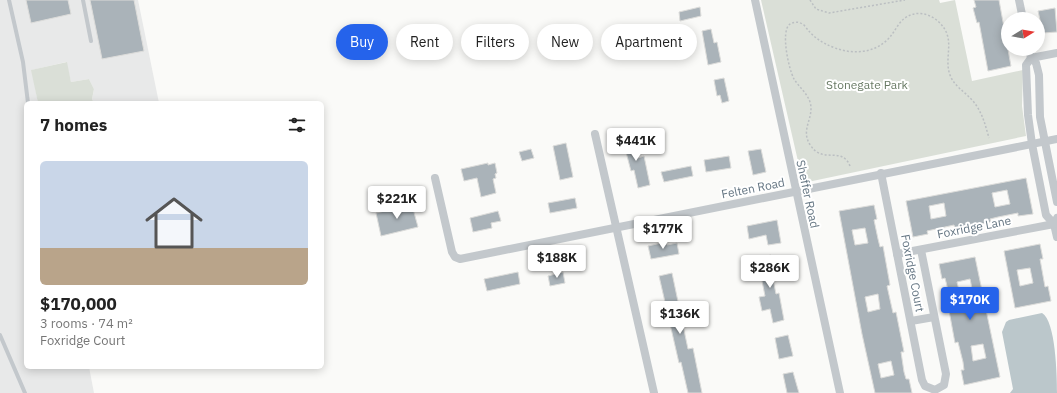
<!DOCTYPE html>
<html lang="en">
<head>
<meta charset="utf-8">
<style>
  :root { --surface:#fff; --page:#f6f6f6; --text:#222; --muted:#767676; --accent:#2563eb }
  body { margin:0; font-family:"IBM Plex Sans",sans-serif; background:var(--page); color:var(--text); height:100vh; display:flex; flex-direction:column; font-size:15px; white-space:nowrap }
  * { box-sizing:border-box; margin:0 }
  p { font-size:13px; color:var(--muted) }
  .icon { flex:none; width:22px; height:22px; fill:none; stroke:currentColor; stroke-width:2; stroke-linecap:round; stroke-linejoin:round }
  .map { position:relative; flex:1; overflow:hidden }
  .details { position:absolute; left:24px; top:101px; width:300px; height:268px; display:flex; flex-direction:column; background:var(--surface); border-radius:6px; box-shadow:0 2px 10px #0003 }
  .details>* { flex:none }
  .top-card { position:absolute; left:336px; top:24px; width:380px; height:36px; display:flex; gap:8px }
  .needle { width:26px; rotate:79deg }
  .fabs { position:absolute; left:1001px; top:12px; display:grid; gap:8px }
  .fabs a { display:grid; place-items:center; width:44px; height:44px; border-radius:50%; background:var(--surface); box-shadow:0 2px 10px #0003; font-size:20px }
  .price { position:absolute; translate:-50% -34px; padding:0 9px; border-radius:4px; background:#fff; color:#222; font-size:13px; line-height:26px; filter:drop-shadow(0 1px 2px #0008) }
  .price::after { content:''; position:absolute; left:50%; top:24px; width:12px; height:9px; margin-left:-6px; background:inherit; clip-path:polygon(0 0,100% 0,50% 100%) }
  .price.on { background:var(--accent); color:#fff }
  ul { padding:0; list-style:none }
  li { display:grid; align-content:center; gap:8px; height:212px; padding:0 16px }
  li span { display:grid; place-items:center; height:124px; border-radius:6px; color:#555 }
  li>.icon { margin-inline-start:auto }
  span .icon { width:72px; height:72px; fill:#fffc; stroke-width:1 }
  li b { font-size:17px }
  h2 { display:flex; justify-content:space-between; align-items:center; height:48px; padding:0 16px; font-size:17px }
  .pill { padding:0 14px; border-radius:18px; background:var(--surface); box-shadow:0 2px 10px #0003; font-size:14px; line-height:36px }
  .pill.on { background:var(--accent); color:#fff }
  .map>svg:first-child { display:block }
  .built { fill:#e8e9e9 }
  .green { fill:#dadfd7 }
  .water { fill:#bbc7cb }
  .building { fill:#aab3b9; stroke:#dcdcda; fill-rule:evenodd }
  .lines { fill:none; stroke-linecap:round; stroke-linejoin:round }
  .path { stroke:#bbbfc2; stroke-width:1.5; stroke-dasharray:2 2; stroke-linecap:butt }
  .lane { stroke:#c3c8cc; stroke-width:4 }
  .street { stroke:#c3c8cc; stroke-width:8 }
  .labels { text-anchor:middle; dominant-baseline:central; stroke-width:4; stroke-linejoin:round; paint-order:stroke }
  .park-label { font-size:12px; fill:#687a64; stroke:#fff }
  .street-label { font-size:12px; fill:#657683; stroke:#fff }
</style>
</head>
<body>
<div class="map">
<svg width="1057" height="393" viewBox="0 0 1057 393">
  <rect width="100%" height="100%" fill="#fafaf8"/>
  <polygon class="built" points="0,0 138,0 159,103 94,103 92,99 94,89 89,79 71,82 66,62 32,70 38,103 26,103 26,367 89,367 94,393 0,393"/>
  <g class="green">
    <polygon points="761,0 939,0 940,3 955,0 972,81 1023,70 1022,106 1026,136 803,183"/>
    <polygon points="67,62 71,82 89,79 94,89 92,99 94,103 98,103 38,103 31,70"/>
  </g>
  <path class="water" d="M1042 313C1056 321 1057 377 1057 393H1010L1013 389 1002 332 1006 322 1009 320Z"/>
  <g class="building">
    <polygon points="26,0 68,0 71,14 31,23"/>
    <polygon points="90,0 134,0 144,51 102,59"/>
    <polygon points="974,0 999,0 1011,66 988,71 979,22 977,23 973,8 976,7"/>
    <polygon points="700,7 701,16 680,21 679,12"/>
    <polygon points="1055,8 1057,32 1043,33 1038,11"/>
    <polygon points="711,29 714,43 717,42 721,62 708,65 702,31"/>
    <polygon points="724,78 729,101 722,103 720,95 717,96 714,80"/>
    <polygon points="633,135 638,158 644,156 650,185 638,188 634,170 631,171 622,137"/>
    <polygon points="566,143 573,177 560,180 553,146"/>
    <polygon points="531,149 534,158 522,161 519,152"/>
    <polygon points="761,149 766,172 753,175 748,151"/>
    <polygon points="729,156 731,168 706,172 704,160"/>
    <polygon points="488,163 488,165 495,163 497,173 495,174 496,178 493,179 496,193 481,197 477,178 464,181 461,169"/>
    <polygon points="691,166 693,176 664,182 661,172"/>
    <path d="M1026 178 1033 214 1018 216V213L998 217 990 219 991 222 955 229 954 225 927 231 928 234 913 237 906 201ZM1007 190 1010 204 995 207 992 193ZM944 203 946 216 931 219 929 206Z"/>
    <polygon points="575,198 577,208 550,213 548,203"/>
    <polygon points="412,205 418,227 381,236 376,213"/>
    <path d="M874 205 877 219 874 220 878 239 880 247 883 246 890 285 887 286 893 313 896 312 904 352H901L904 372 906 379H909L912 393H875L862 334 839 211ZM865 228 868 243 855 245 852 230ZM878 294 880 309 868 312 865 297ZM891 361 894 375 881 378 878 364Z"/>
    <polygon points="498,211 501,221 491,223 492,228 473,232 470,218"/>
    <polygon points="777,220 781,243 768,245 766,235 749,239 747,226"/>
    <polygon points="666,242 667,245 677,243 679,254 651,259 648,246"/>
    <path d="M1040 244 1043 259H1040L1045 287 1048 286 1051 301 1015 308 1004 251ZM1030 268 1033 283 1020 286 1017 270Z"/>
    <polygon points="771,255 776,278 773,279 776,294 779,293 784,320 773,323 770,309 762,311 759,297 765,296 761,276 757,277 755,268 760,267 758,258"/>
    <path d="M975 257 1000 377 964 385 961 370H964L963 362 958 342 955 343 948 305H951L947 286 945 278 942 279 939 264ZM970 279 973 293 960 295 957 282ZM983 344 986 358 973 361 971 346Z"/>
    <polygon points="518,272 520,284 487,291 484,279"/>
    <polygon points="563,272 565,283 550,286 548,276"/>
    <polygon points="672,273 688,349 693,348 702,393 688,393 681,362 679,363 659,276"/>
    <polygon points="788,335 793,356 779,359 775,338"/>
    <polygon points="793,372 799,393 787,393 783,374"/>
  </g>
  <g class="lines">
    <g class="path">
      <polyline points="810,0 816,9 829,13 905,0"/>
      <path d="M850 166C842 146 823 164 811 146 799 130 815 118 810 102 807 93 799 87 794 79 789 70 780 31 790 24 795 21 800 22 804 25 813 37 820 42 835 48 854 55 876 53 890 37 895 31 899 22 905 18 919 8 936 16 944 28 954 43 944 59 950 75 954 86 964 91 972 100 982 111 985 124 989 138"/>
    </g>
    <g class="lane">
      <polyline points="9,0 23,62 28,103"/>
      <polyline points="83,0 91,41"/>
      <polyline points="0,335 25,393"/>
    </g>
    <g class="street">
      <polyline points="755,0 840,393"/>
      <polyline points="1019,0 1023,19"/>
      <polyline points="1029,49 1031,58 1036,63 1039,75 1040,117 1057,202"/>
      <polyline points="1031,58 1026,65 1028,115 1032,144 1046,215 1054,224"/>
      <polyline points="1031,58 1057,53"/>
      <polyline points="595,134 654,393"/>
      <polyline points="881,173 922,380 925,386 935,390 944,385 946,374 921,250"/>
      <polyline points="435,178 452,252 455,257 460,259 1057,139"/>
      <polyline points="1057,218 1054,224 1057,237"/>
      <polyline points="897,254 1054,224"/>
      <polyline points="911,321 934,317"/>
    </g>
  </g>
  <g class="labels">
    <g class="park-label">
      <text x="867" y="84">Stonegate Park</text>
    </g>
    <g class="street-label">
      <text transform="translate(753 188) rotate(-11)">Felten Road</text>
      <text transform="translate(808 194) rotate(78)">Sheffer Road</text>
      <text transform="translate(974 227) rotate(-11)">Foxridge Lane</text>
      <text transform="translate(913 273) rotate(79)">Foxridge Court</text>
    </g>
  </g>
</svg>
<div class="fabs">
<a><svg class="needle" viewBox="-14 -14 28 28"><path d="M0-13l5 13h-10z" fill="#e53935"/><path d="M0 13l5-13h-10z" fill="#767676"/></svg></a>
</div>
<b class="price" style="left:636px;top:162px">$441K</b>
<b class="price" style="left:397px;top:220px">$221K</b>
<b class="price" style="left:663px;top:250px">$177K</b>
<b class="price" style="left:557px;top:279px">$188K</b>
<b class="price" style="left:770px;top:289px">$286K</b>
<b class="price on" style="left:970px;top:321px">$170K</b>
<b class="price" style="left:680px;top:335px">$136K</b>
<div class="top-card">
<a class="pill on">Buy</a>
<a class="pill">Rent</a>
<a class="pill">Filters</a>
<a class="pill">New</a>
<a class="pill">Apartment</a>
</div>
<section class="details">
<h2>7 homes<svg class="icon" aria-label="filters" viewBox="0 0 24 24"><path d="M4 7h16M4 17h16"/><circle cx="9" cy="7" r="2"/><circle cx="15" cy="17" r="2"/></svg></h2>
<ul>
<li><span style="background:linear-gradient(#c9d6e8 70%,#b9a48a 0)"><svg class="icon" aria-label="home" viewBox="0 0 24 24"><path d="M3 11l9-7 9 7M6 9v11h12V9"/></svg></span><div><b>$170,000</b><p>3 rooms · 74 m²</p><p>Foxridge Court</p></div></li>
</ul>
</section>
</div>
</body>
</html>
